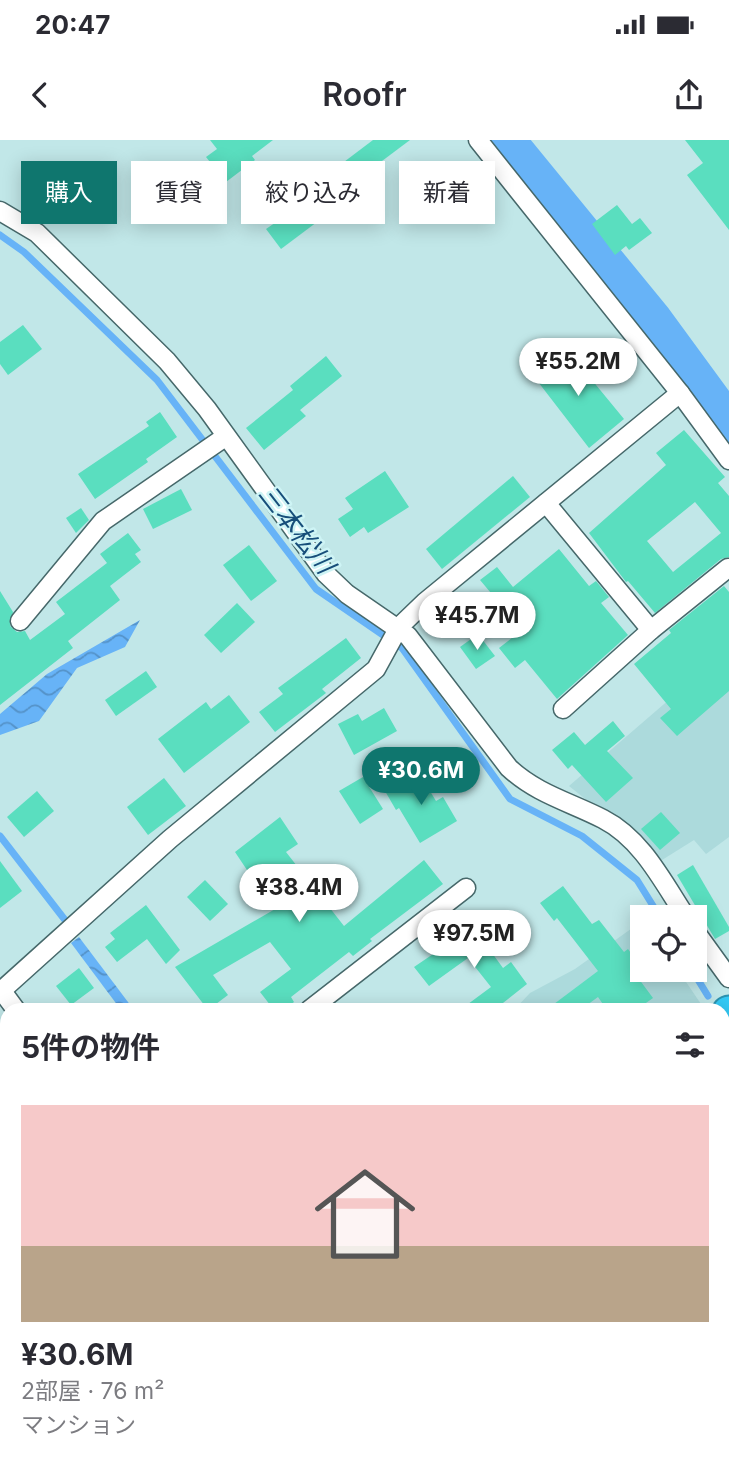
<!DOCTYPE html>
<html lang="ja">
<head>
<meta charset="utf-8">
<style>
  :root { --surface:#fff; --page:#f7f7f7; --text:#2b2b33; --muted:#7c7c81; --accent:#0f766e }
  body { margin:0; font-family:Inter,"Noto Sans JP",sans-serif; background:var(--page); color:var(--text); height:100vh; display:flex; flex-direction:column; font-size:26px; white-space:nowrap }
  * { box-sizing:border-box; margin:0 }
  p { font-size:23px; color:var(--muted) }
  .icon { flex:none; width:38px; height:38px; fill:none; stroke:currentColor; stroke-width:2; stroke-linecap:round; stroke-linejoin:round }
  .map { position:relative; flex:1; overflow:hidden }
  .drawer { position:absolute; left:0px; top:863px; width:730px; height:471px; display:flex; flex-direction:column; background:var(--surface); border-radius:21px 21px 0 0; box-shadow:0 4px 18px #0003 }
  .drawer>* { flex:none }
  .hud { position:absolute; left:21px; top:21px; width:688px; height:63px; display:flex; gap:14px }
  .fabs { position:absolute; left:630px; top:765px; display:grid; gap:14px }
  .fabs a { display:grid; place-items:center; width:77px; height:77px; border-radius:0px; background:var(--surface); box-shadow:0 4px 18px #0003; font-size:35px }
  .price { position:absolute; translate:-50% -60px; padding:0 16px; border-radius:24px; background:#fff; color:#222; font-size:23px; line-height:46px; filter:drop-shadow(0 2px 4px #0008) }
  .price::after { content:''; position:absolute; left:50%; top:42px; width:21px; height:16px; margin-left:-10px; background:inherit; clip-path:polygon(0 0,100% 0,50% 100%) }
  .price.current { background:var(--accent); color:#fff }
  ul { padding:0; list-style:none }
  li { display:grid; align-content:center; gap:14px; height:371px; padding:0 21px }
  li span { display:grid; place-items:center; height:217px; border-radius:0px; color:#555 }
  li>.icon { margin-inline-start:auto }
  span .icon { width:126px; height:126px; fill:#fffc; stroke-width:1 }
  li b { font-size:30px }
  h2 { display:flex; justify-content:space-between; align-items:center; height:84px; padding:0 21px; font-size:30px }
  .pill { padding:0 24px; border-radius:0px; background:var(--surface); box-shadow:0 4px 18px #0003; font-size:24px; line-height:63px }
  .pill.current { background:var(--accent); color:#fff }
  .status { display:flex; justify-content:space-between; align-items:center; height:49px; padding:0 35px; background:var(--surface); direction:ltr }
  .status svg { height:19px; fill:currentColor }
  header { display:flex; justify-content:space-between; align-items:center; height:91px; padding:0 21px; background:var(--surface); font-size:32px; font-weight:600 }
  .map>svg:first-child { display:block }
  .built { fill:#acdadc }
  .water { fill:url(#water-waves) }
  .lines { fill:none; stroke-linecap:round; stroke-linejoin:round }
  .stream { stroke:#67b3f7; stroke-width:7 }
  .river { stroke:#67b3f7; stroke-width:40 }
  .building { fill:#5adebf; fill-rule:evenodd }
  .street-casing { stroke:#46686a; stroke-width:21 }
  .highway-casing { stroke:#2c93b0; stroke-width:37 }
  .street { stroke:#fff; stroke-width:18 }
  .highway { stroke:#33caf6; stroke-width:33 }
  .labels { text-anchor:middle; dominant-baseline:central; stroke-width:5; stroke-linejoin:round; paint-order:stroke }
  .water-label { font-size:26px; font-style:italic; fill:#174e7a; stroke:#cef4f5 }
</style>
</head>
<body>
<div class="status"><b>20:47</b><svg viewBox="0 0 49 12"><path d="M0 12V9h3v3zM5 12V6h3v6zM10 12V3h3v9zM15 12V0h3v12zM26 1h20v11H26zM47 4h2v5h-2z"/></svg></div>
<header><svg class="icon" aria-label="back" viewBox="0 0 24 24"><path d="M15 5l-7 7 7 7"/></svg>Roofr<svg class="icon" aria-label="share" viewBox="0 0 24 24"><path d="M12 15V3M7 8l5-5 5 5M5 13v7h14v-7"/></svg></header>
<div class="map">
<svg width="729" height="1333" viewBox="0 0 729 1333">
  <defs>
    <pattern id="water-waves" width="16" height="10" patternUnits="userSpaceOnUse" patternTransform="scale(1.75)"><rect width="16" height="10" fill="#67b3f7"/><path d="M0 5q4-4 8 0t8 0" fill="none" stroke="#5492c8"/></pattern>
  </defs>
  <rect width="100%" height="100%" fill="#c1e7e8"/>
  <g class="built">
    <polygon points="729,508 729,697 706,714 694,700 662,720 569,646"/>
    <polygon points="642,781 642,830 678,830 705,870 514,870 530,853 575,829"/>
    <polygon points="723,986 729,997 729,1333 572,1333 574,1326 723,1326"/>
    <polygon points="192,1327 530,1327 527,1333 197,1333"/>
  </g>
  <g class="water">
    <polygon points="140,480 125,507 77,528 39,581 0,595 0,574 47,534"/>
    <polygon points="79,797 134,870 121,870 71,803"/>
  </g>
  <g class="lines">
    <g class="stream">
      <polyline points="0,95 24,112 157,240 316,449 402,508 510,659 582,696 637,740 660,777"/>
      <polyline points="0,696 65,780"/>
      <polyline points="692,830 708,856"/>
      <polyline points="0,998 7,1007"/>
      <polyline points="723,1166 729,1164"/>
      <polyline points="0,1311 7,1306"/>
      <polyline points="174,1326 179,1333"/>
    </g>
    <polyline class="river" points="505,0 653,181 729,285"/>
  </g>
  <g class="building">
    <polygon points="210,0 273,0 252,16 255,20 226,42 206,17 217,9"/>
    <polygon points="373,0 410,0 350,45 336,28"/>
    <polygon points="685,0 729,0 729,90 687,35 703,23"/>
    <polygon points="336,41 349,58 281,109 266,89"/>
    <polygon points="617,65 632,84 640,78 652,93 629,110 626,106 615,115 592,84"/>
    <polygon points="23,185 42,209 8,235 0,224 0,202"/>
    <polygon points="572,209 590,231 587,234 624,279 589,308 532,234 550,220 553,224"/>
    <polygon points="326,216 342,236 300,270 306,276 264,310 246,288 293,250 290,246"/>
    <polygon points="160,272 177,297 146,319 148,322 95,359 78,334 149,286 146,282"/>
    <path d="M684 290 725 337 718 343 729 356V417L721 419 655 473 628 441 626 442 589 393 666 325 656 313ZM695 362 721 393 673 432 647 401Z"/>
    <polygon points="385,331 409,367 368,393 364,387 350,397 338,379 353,369 345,358"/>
    <polygon points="513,336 530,357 442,429 426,409"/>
    <polygon points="181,349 192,370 153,389 143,369"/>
    <polygon points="81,368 89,380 76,393 66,378"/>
    <polygon points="128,393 141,410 135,414 141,422 110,446 120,460 68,501 73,508 0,565 0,451 13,472 10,486 17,492 25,491 30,500 65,474 56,462 107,423 100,414"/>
    <polygon points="249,405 277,441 251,461 223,425"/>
    <polygon points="559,409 589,446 596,441 609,457 601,463 628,495 557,559 525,520 515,528 499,508 522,490 480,440 497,427 513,447"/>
    <polygon points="724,446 729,452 729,551 677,596 660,578 671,569 634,524 671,493 669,490"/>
    <polygon points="237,463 255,482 221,513 204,495"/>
    <polygon points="478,494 495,516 476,529 460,507"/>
    <polygon points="346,498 361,518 322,549 326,553 275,592 259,572 283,554 278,548"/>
    <polygon points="146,531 157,547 116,576 105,560"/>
    <polygon points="229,555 250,582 184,633 158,599 206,562 211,569"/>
    <polygon points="384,568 397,591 354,615 338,584 358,574 362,581"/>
    <polygon points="613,581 625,596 607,611 633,638 606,662 572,625 568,629 552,610 574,592 585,605"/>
    <polygon points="418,631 436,661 443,657 457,681 420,703 399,668 396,670 385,651"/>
    <polygon points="363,637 383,669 360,684 339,651"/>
    <polygon points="164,638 186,666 148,695 127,667"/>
    <polygon points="37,651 54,671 24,697 7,677"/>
    <polygon points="661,672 680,693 660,710 641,689"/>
    <polygon points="280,677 298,704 286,712 344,786 424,720 443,744 370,799 372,801 353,816 349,812 291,857 294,862 284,870 274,870 260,852 291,829 270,802 213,835 228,855 208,870 175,827 289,761 263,728 251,736 235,712"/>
    <polygon points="0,721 22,751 0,768"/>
    <polygon points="693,725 729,787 729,791 715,799 677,735"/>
    <polygon points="205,740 228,764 210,781 187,757"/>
    <polygon points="563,746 592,784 599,780 624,812 628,809 640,826 633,831 653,858 636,870 607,870 598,857 580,870 546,870 598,831 557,778 554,781 540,763"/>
    <polygon points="146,765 180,810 166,824 147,799 117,822 105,807 115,799 110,793"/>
    <polygon points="473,787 503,828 511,822 527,844 494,870 460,870 491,847 468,818 429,846 414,827"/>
    <polygon points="79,828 94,848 71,865 56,846"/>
  </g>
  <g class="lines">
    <g class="street-casing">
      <g id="street">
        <polyline points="478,0 680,253 729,320"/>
        <path d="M0 71 37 93 167 221 207 269 326 434 347 454 408 496 509 628C537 654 570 662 603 679 642 699 663 742 686 777"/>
        <polyline points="546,363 651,490"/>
        <polyline points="20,481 103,381 225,297"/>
        <polyline points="563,569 651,490 728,428"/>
        <polyline points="695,791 729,838"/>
        <polyline points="2,851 16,870"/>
        <polyline points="0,852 170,699 376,529 399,487 425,462 680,253"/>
        <polyline points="309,870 466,748"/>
        <polyline points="484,1326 488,1333"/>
      </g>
    </g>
    <g class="highway-casing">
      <g id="highway">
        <polyline points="723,889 729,873"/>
        <polyline points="548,1333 551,1326"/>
      </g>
    </g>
    <use href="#street" class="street"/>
    <use href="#highway" class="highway"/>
  </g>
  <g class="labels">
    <g class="water-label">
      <text transform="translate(297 389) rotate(52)">三本松川</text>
    </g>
  </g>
</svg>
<div class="fabs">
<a><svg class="icon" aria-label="locate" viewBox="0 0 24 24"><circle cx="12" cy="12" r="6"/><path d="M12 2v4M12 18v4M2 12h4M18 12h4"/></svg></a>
</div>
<b class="price" style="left:578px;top:258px">¥55.2M</b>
<b class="price" style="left:477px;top:512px">¥45.7M</b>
<b class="price current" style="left:421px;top:667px">¥30.6M</b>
<b class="price" style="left:299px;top:784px">¥38.4M</b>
<b class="price" style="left:474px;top:830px">¥97.5M</b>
<div class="hud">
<a class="pill current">購入</a>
<a class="pill">賃貸</a>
<a class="pill">絞り込み</a>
<a class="pill">新着</a>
</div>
<section class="drawer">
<h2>5件の物件<svg class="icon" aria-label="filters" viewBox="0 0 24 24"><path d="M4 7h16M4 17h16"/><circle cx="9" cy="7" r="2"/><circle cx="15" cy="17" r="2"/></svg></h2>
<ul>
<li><span style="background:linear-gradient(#f6c9c9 65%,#b9a48a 0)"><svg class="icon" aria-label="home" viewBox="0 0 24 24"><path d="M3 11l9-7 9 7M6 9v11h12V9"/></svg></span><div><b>¥30.6M</b><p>2部屋 · 76 m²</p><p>マンション</p></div></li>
</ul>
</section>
</div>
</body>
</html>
